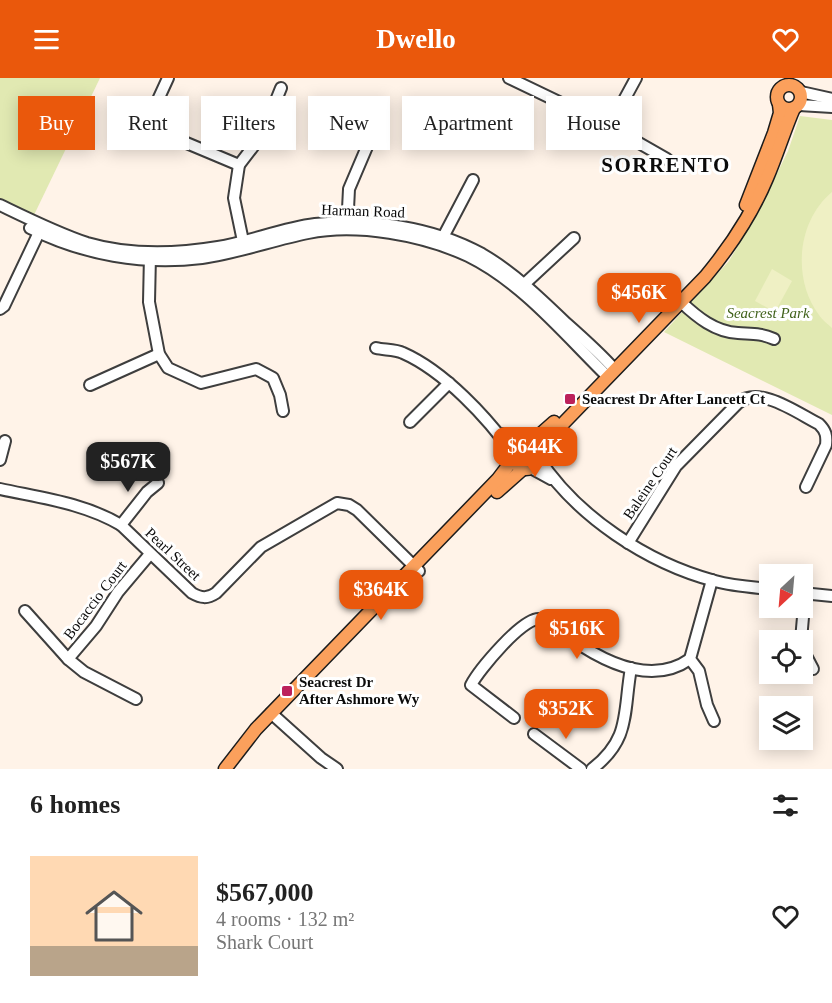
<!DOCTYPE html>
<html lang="en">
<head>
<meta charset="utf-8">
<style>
  :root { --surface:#fff; --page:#f2f2f2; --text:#222; --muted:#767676; --accent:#ea580c }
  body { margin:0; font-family:"Times New Roman",serif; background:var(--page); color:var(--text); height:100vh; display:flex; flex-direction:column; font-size:22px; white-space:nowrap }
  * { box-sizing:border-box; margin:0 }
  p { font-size:20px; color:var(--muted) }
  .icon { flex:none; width:33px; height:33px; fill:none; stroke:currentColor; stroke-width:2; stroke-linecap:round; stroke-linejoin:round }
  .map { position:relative; height:691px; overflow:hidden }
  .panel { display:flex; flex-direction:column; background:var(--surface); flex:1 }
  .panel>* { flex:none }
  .guide { position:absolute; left:18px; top:18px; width:796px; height:54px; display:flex; gap:12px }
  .needle { width:39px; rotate:206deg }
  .tools { position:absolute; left:759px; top:486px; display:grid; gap:12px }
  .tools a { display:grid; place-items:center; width:54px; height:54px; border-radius:0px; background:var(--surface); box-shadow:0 3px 15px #0003; font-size:30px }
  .price { position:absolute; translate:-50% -51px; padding:0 14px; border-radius:12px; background:var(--accent); color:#fff; font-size:20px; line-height:39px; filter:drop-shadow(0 2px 3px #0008) }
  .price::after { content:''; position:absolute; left:50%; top:36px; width:18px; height:14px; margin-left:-9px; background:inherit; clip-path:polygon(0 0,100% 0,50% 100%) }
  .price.on { background:#222; color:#fff }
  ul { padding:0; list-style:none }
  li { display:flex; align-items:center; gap:18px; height:150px; padding:0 30px }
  li span { display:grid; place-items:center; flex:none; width:168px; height:120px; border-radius:0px; color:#555 }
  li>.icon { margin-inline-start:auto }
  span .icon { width:72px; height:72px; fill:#fffc; stroke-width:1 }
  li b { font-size:26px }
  h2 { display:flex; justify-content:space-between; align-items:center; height:72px; padding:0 30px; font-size:26px }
  .pill { padding:0 21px; border-radius:0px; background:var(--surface); box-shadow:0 3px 15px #0003; font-size:21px; line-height:54px }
  .pill.on { background:var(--accent); color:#fff }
  header { display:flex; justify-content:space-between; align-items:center; height:78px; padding:0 30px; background:var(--accent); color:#fff; font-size:27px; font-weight:700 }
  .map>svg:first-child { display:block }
  .green { fill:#e1e9b2 }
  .pitch { fill:#eff0c4 }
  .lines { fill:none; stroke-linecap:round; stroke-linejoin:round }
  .minor-casing { stroke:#3e3e3e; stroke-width:14 }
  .major-casing { stroke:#1c1c1c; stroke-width:15 }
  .minor { stroke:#fff; stroke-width:10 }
  .major { stroke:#fba05c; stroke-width:12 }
  .poi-dot { fill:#bc215b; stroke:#fff; stroke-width:2 }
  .labels { text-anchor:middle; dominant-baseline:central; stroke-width:6; stroke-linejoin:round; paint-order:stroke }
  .street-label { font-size:15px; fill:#0b0b0b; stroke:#fff }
  .park-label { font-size:15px; font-style:italic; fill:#41621b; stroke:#fff }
  .poi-label { font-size:15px; font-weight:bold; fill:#0b0b0b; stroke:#fff; text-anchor:start }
  .district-label { font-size:21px; font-weight:bold; letter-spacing:1.5px; fill:#0b0b0b; stroke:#fff }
</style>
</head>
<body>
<header><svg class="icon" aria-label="menu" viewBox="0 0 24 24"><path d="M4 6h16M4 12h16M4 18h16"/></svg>Dwello<svg class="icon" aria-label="heart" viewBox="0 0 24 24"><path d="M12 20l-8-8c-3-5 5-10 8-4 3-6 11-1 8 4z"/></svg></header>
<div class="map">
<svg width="832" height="691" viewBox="0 0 832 691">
  <rect width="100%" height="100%" fill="#fff3e8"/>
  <g class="green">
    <polygon points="0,0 100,0 34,137 0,120"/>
    <polygon points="800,38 832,42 832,337 664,254 729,183 760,130 788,73"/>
  </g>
  <g class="pitch">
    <path d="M832 114V250C828 246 822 242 819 237 792 201 797 143 832 114Z"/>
    <polygon points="772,191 792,203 775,234 755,223"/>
  </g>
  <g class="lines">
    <g class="minor-casing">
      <g id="minor">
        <polyline points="168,0 146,48 239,87"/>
        <polyline points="509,0 584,36 598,41 617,35 636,0"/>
        <polyline points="801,14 832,21"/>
        <polyline points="799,27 832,29"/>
        <polyline points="607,39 617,45 632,61 667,81"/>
        <path d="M0 127C29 141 57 155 87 165 128 177 176 176 218 169 250 164 282 150 315 146 370 140 433 149 482 176 513 194 540 220 566 245 583 260 600 275 615 292"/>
        <path d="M30 150C83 177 143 187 202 180 238 175 273 162 308 155 357 145 423 157 468 178 523 205 565 257 608 299"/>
        <polyline points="347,151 349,111 372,57"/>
        <polyline points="441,163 473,102"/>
        <polyline points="244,168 234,120 239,87 262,57 281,10"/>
        <polyline points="150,177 149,224 159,276 168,290 201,305 256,291 273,300 280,317 283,333"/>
        <polyline points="519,211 574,160"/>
        <path d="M681 224C697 239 715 254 738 255 753 256 760 255 774 261"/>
        <polyline points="0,231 4,228 42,148"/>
        <path d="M376 270C384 272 395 271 403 275 444 293 488 340 514 377"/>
        <polyline points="90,307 159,276"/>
        <polyline points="410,344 449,305"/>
        <polyline points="502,356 521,368"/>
        <path d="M538 379C576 438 647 485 715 503 733 508 751 509 770 511"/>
        <polyline points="0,382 5,363"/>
        <polyline points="531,390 551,401"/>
        <path d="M0 411C41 420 84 425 121 447L192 515C201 520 207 521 216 515L261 469 337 425 349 427 357 432 419 493"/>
        <polyline points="121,447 147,414 158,405"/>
        <path d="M628 465 676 388 738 325C760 307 797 335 819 346 826 353 827 358 826 367L806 409"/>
        <polyline points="712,502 690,581 699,593 707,627 714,643"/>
        <polyline points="802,515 832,518"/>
        <polyline points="25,533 68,581"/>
        <polyline points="801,562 805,516"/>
        <polyline points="802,570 813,591"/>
        <polyline points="136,621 84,594 68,581 96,548 118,514 150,476"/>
        <polyline points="271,635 321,680 337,691"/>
        <path d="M514 640 471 607C479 592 522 540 539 541 550 541 562 554 570 560 604 584 652 608 690 581"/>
        <polyline points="534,656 581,691"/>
        <path d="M592 691C631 661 623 635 631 590"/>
      </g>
    </g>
    <g class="major-casing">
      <g id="major">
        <circle cx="789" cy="19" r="12"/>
        <polyline points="746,127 774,55 780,35 779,26"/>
        <circle cx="526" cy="379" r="12"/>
        <polyline points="528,367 554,344"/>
        <path d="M538 376 552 357 705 199C730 169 752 136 767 100 777 77 784 53 794 30"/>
        <polyline points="497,414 523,391"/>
        <polyline points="225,691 256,651 498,401 514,380"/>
      </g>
    </g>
    <use href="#minor" class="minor"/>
    <use href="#major" class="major"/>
  </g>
  <g class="poi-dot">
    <rect x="564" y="315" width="12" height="12" rx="3"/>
    <rect x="281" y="607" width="12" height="12" rx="3"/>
  </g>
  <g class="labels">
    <g class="street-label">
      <text transform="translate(363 133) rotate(2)">Harman Road</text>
      <text transform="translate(650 405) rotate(-56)">Baleine Court</text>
      <text transform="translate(173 476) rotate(43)">Pearl Street</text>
      <text transform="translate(95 522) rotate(-53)">Bocaccio Court</text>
    </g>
    <g class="park-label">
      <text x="768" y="235">Seacrest Park</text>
    </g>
    <g class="poi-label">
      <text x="582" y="321">Seacrest Dr After Lancett Ct</text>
      <text x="299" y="604">Seacrest Dr<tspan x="299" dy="17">After Ashmore Wy</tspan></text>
    </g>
    <g class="district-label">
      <text x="666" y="87">SORRENTO</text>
    </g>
  </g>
</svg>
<div class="tools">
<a><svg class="needle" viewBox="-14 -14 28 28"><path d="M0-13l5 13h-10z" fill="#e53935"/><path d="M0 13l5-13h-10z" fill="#767676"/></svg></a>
<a><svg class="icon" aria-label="locate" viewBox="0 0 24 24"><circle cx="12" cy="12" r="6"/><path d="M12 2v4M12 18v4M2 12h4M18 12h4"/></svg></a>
<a><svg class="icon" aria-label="layers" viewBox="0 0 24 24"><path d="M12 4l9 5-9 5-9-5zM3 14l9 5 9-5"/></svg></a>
</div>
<b class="price" style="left:639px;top:246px">$456K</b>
<b class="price" style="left:535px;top:400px">$644K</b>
<b class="price on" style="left:128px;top:415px">$567K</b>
<b class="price" style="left:381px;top:543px">$364K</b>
<b class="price" style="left:577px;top:582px">$516K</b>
<b class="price" style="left:566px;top:662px">$352K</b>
<div class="guide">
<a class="pill on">Buy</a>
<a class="pill">Rent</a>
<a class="pill">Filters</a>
<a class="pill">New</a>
<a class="pill">Apartment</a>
<a class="pill">House</a>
</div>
</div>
<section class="panel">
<h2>6 homes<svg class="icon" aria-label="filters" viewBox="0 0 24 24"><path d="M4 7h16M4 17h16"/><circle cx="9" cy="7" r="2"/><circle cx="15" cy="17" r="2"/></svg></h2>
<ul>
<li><span style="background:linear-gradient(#ffd9b3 75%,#b9a48a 0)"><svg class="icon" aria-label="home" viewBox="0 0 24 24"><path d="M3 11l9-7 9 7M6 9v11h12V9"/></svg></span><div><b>$567,000</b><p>4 rooms · 132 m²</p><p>Shark Court</p></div><svg class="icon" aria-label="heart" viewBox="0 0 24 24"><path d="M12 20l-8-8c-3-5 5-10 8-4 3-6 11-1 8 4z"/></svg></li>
</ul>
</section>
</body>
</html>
